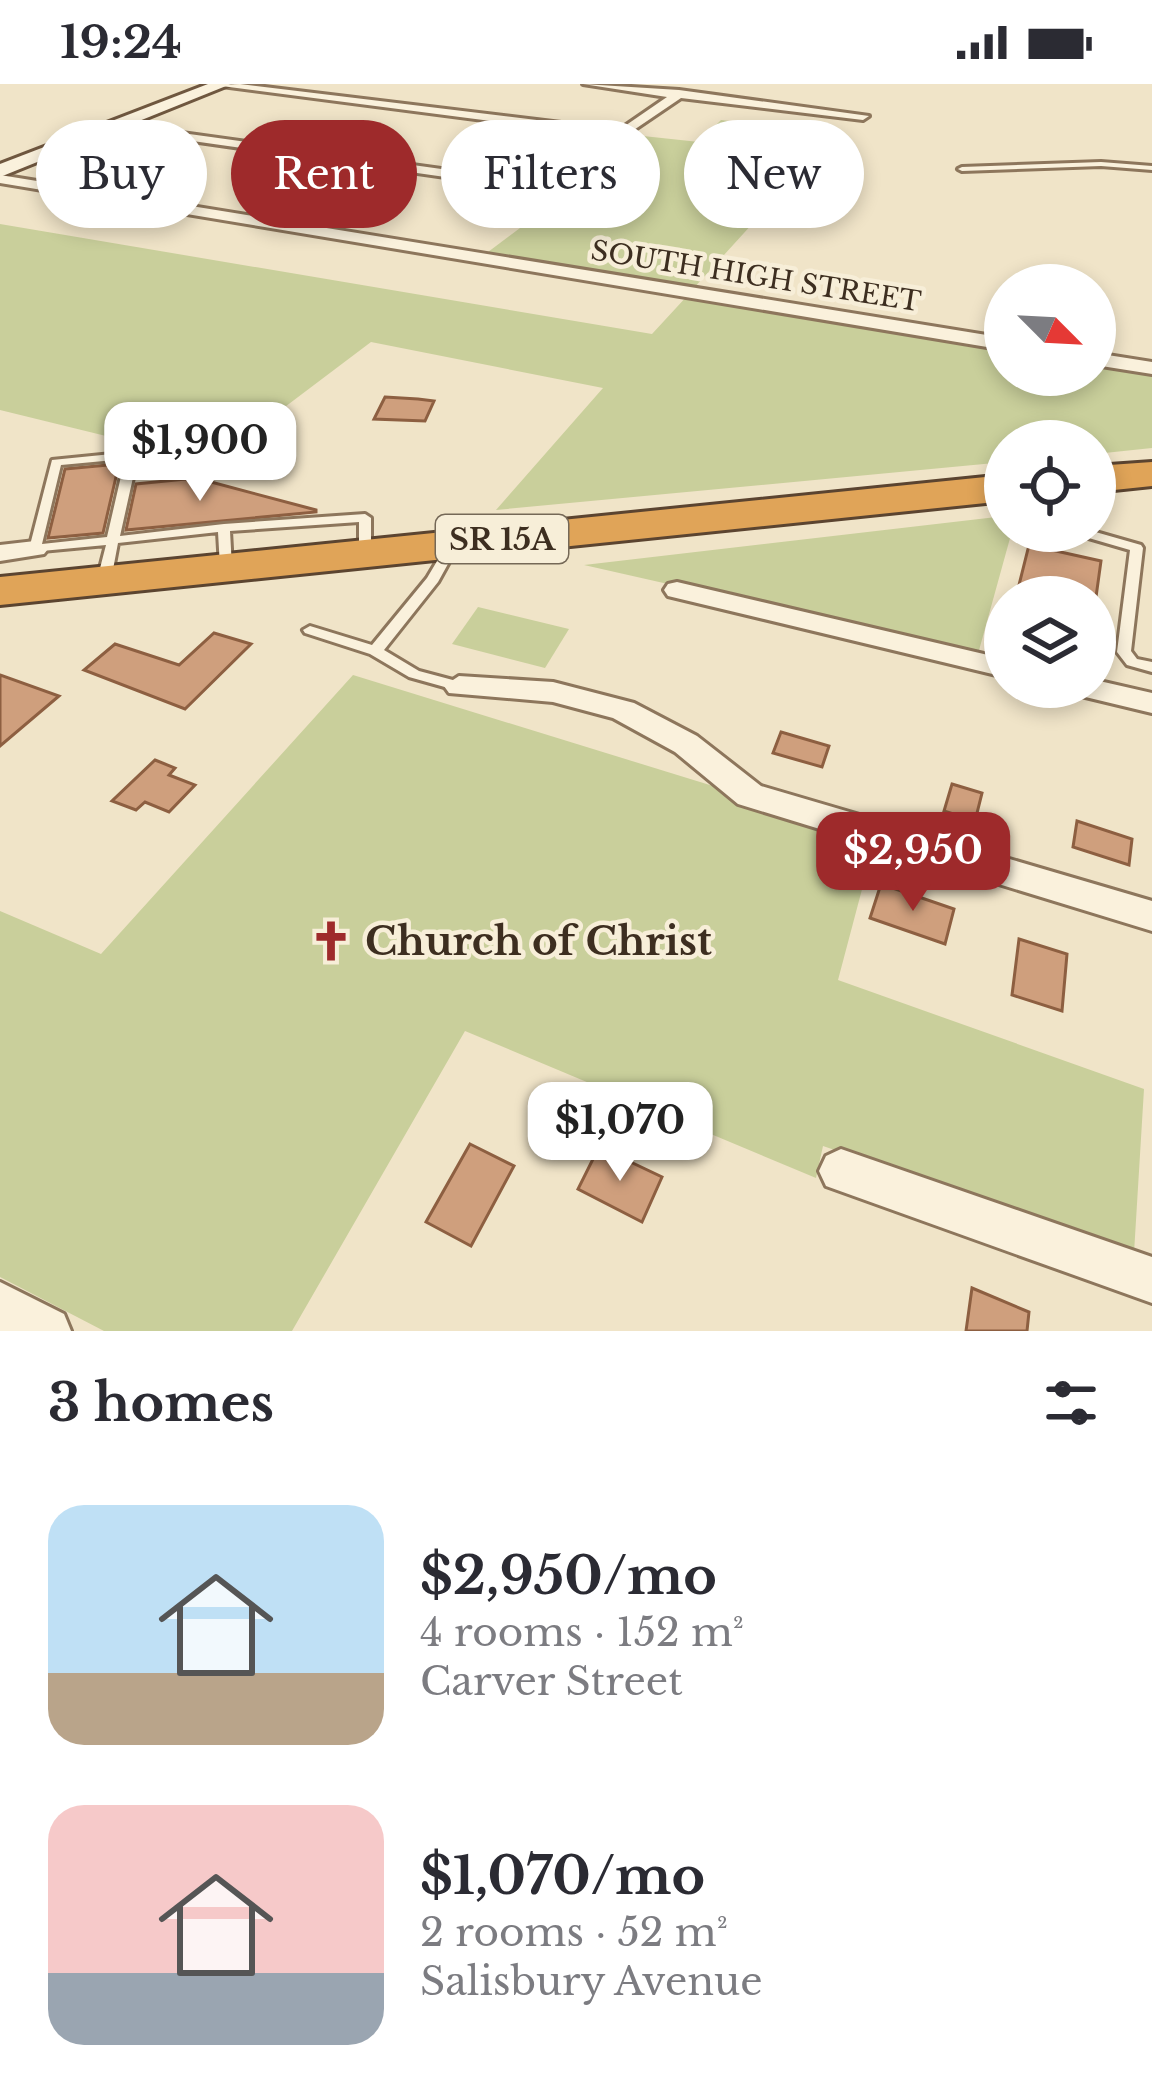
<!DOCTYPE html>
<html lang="en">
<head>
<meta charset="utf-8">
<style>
  :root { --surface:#fff; --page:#f7f7f7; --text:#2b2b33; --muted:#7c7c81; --accent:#9e2a2b }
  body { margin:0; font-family:"Libre Baskerville",serif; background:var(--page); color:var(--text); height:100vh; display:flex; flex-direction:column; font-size:45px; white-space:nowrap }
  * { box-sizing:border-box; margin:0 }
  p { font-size:39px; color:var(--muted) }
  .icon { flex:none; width:66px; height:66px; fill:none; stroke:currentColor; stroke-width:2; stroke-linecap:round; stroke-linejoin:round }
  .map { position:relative; height:1247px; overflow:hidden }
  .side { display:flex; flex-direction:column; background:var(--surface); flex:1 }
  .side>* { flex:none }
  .guide { position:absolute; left:36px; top:36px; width:1080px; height:108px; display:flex; gap:24px }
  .needle { width:78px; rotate:114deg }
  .buttons { position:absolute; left:984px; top:180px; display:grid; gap:24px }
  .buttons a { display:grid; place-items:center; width:132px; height:132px; border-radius:50%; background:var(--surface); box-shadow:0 6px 18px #0003; font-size:60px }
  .price { position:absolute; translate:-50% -102px; padding:0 27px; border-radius:24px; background:#fff; color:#222; font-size:39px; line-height:78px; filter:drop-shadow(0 3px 6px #0008) }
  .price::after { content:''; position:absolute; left:50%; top:72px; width:36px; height:27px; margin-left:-18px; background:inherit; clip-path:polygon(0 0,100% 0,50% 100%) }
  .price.selected { background:var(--accent); color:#fff }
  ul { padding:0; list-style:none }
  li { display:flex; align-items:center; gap:36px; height:300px; padding:0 48px }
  li span { display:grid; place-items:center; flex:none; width:336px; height:240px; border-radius:36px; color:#555 }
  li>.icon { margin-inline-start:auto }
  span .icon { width:144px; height:144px; fill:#fffc; stroke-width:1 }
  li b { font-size:51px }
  h2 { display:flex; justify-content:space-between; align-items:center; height:144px; padding:0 48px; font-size:51px }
  .pill { padding:0 42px; border-radius:54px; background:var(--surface); box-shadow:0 6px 18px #0003; font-size:42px; line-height:108px }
  .pill.selected { background:var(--accent); color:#fff }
  .status { display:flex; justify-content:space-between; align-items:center; height:84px; padding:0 60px; background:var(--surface); direction:ltr }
  .status svg { height:33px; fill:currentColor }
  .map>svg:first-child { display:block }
  .green { fill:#c9cf9b }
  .building { fill:#cf9f7d; stroke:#8d5f41; stroke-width:3 }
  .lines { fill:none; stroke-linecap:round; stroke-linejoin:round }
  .lane-casing { stroke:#8d765c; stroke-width:6 }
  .street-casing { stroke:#8d765c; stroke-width:6 }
  .secondary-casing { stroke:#6f573f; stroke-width:6 }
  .highway-casing { stroke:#5b4430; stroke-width:6 }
  .path { stroke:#8d765c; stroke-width:3; stroke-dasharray:4.5 3; stroke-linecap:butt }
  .lane { fill:#faf1dc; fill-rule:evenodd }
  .street { fill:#faf1dc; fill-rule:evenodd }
  .secondary { fill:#faf1dc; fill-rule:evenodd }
  .highway { fill:#e0a458; fill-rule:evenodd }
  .labels { text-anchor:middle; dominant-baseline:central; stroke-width:9; stroke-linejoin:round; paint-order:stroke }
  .far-street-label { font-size:27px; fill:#3d2e20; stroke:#f7eed8 }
  .shield { fill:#f7eed8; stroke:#756857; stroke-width:3 }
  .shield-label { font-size:30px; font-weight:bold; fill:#3d2e20 }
  .near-poi-label { font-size:39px; font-weight:bold; fill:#3d2e20; stroke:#f7eed8; text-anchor:start }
</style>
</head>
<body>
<div class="status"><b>19:24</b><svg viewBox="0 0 49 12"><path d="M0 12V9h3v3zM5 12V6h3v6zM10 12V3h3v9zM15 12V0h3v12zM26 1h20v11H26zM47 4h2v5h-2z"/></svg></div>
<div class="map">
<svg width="1152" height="1247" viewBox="0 0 1152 1247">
  <rect width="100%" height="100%" fill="#f0e4c8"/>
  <g class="green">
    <polygon points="721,36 835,49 693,205 484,171 643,52 699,58"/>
    <polygon points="0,140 652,250 688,211 1005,263 1005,291 1095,291 1095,278 1152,288 1152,364 1095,370 1095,357 1005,357 1005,378 496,426 603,304 371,258 212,378 0,326"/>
    <polygon points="1005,432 1005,447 1012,447 978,570 584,481"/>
    <polygon points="478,523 569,545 545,584 452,560"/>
    <polygon points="353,591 726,706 874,760 838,896 1144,1005 1134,1169 823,1062 816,1094 465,947 292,1247 104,1247 0,1193 0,827 101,870"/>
  </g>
  <g class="building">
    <polygon points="385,313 418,315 434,317 425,337 374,335"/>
    <polygon points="119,380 103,449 48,454 65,385"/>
    <polygon points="196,394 316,426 316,428 126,446 136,400"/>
    <polygon points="1029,461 1101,477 1096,513 1016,513"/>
    <polygon points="214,549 251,560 185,625 84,586 115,560 179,581"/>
    <polygon points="0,591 59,612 0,662"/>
    <polygon points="781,648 829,662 822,683 773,669"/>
    <polygon points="155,676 175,684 169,691 195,701 169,728 145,718 136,726 112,717"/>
    <polygon points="952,700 982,709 975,737 944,727"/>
    <polygon points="1077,737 1132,755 1129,781 1073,763"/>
    <polygon points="881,800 954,825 945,860 870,834"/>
    <polygon points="1019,855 1067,870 1062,927 1012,911"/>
    <polygon points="470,1060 514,1082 471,1162 426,1138"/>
    <polygon points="599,1063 662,1093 642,1138 578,1105"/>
    <polygon points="972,1204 1029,1228 1027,1247 966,1247"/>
  </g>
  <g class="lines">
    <g class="lane-casing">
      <g id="lane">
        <polygon points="1101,78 1152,82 1152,86 1101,82 962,87 958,85 962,83"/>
        <path d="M132 368 138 371 120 452 224 440 365 430 371 434V469L365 473 359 469V438L230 447 232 483 226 487 220 483 218 448 118 459 111 496 104 500 97 496 106 461 31 468 29 465 52 376ZM125 375 107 453 42 460 61 381Z"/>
        <polygon points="1073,447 1092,447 1141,461 1143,464 1131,567 1137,575 1152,578 1152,588 1127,581 1117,568 1130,466 1075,450"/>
        <polygon points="453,456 459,460 438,498 384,566 419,587 464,599 466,602 464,605 459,607 409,593 370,570 305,549 303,546 310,542 372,561 427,494 449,457"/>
      </g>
    </g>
    <g class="street-casing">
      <g id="street">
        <polygon points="240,0 619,46 667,13 583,0 679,6 869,32 863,36 681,14 622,54 214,1"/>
        <polygon points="110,39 550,100 557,104 550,108 115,46"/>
        <polygon points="0,91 1005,254 1005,266 0,99"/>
        <polygon points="1095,269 1152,278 1152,290 1095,281"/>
        <polygon points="35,457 48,465 44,470 0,477 0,461"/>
        <polygon points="677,498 1005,575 1005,593 668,512 664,506 668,500"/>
        <polygon points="459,592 553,598 634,619 697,652 761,702 1152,817 1152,847 738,720 675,668 613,634 553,618 449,609 444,602"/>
        <polygon points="1095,596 1152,609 1152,629 1073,610 1068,603 1095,603"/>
        <polygon points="841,1065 1152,1173 1152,1219 826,1102 819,1087 826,1072"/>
        <polygon points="0,1198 64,1230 71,1247 0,1247"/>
      </g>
    </g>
    <g class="secondary-casing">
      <polygon id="secondary" points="208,0 231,0 0,93 0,80"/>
    </g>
    <g class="highway-casing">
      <g id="highway">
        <polygon points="1152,378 1152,402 1095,408 1095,382"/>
        <polygon points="1005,391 1005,417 0,521 0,493"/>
      </g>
    </g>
    <polyline class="path" points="565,96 608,63"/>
    <use href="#lane" class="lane"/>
    <use href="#street" class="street"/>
    <use href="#secondary" class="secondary"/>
    <use href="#highway" class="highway"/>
  </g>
  <defs>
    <g id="church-bare" transform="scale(3.24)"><path d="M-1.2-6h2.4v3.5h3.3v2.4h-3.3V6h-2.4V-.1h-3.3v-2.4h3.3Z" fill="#9e2a2b" stroke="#f7eed8" stroke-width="2.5" paint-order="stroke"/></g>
  </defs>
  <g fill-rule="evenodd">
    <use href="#church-bare" x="331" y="857"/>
  </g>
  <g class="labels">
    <g class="far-street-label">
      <text transform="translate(756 192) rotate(9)">SOUTH HIGH STREET</text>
    </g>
    <rect class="shield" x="436" y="431" width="132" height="48" rx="9"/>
    <g class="shield-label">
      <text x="502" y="455">SR 15A</text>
    </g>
    <g class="near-poi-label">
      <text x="365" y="857">Church of Christ</text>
    </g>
  </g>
</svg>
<div class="buttons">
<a><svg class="needle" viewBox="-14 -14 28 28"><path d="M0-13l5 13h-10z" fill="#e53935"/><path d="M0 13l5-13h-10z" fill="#7c7c81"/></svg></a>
<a><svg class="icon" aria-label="locate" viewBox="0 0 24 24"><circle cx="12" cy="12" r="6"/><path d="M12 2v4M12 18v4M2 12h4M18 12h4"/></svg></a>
<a><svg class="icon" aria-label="layers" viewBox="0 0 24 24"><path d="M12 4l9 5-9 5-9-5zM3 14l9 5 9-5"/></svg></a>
</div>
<b class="price" style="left:200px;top:420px">$1,900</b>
<b class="price selected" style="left:913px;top:830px">$2,950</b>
<b class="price" style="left:620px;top:1100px">$1,070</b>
<div class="guide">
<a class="pill">Buy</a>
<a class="pill selected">Rent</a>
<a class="pill">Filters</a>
<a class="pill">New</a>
</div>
</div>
<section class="side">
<h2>3 homes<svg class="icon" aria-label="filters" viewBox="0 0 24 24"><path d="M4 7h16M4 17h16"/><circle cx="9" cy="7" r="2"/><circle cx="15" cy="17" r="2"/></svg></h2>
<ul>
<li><span style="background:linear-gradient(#bfe0f5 70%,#b9a48a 0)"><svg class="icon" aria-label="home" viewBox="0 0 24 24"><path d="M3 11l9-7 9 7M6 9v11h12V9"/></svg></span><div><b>$2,950/mo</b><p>4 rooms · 152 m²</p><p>Carver Street</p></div></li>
<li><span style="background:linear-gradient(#f6c9c9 70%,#9aa5b1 0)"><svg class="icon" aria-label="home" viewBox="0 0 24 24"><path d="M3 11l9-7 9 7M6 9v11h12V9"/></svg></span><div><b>$1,070/mo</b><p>2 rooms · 52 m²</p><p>Salisbury Avenue</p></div></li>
</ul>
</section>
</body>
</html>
